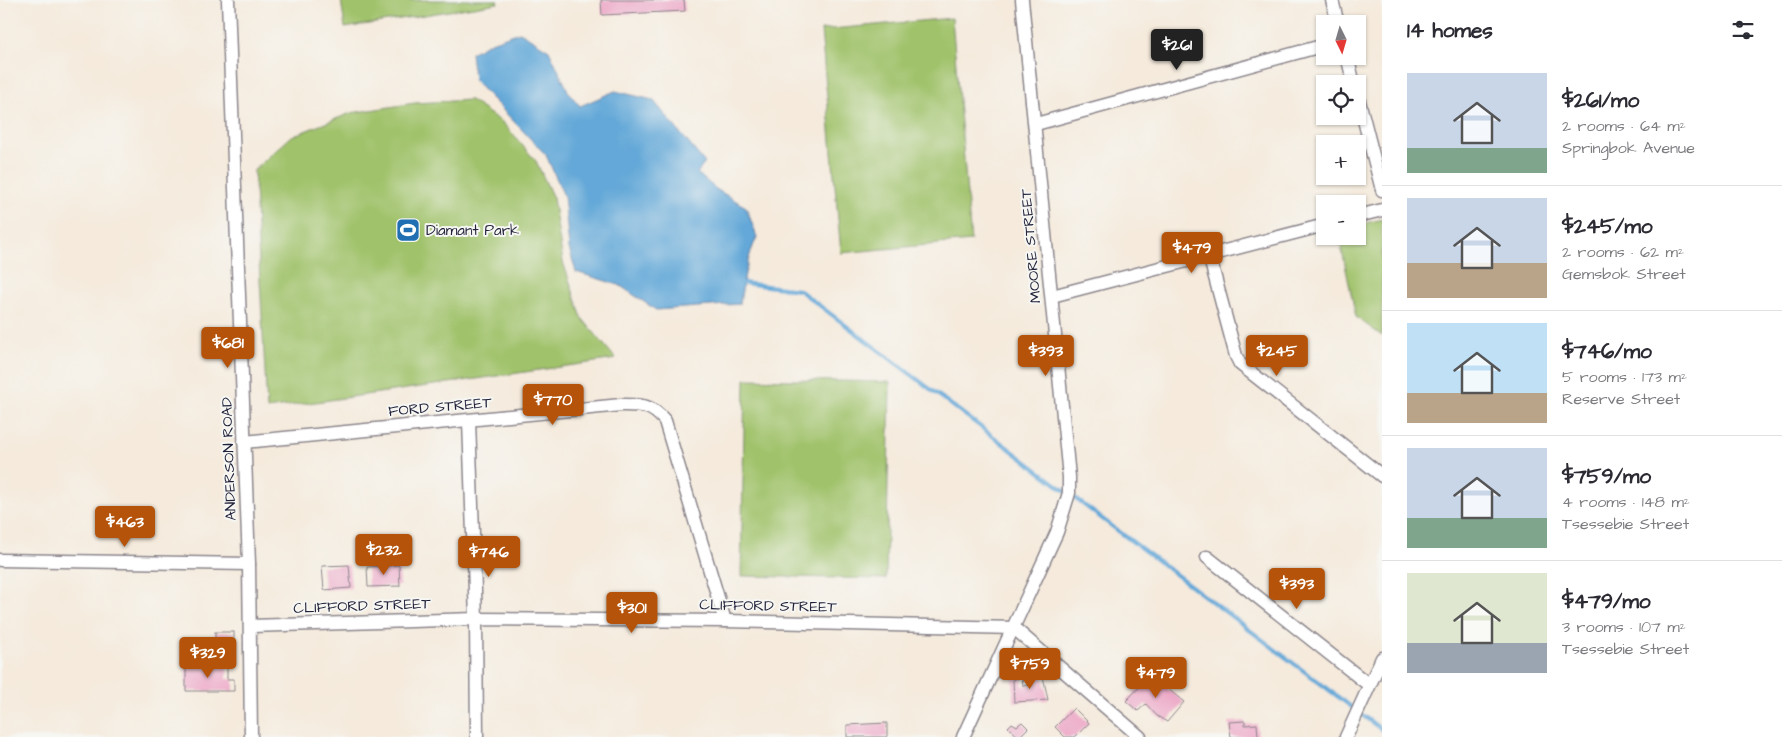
<!DOCTYPE html>
<html lang="en">
<head>
<meta charset="utf-8">
<style>
  :root { --surface:#fff; --page:#f2f2f3; --text:#2b2b33; --muted:#7c7c81; --line:#e1e1e2; --accent:#b45309 }
  body { margin:0; font-family:"Architects Daughter",sans-serif; background:var(--page); color:var(--text); height:100vh; display:flex; flex-direction:column; font-size:19px; white-space:nowrap }
  * { box-sizing:border-box; margin:0 }
  p { font-size:16px; color:var(--muted) }
  .icon { flex:none; width:28px; height:28px; fill:none; stroke:currentColor; stroke-width:2; stroke-linecap:round; stroke-linejoin:round }
  .map { position:relative; flex:1; overflow:hidden }
  .details { display:flex; flex-direction:column; background:var(--surface); width:400px }
  .details>* { flex:none }
  .needle { width:32px; rotate:175deg }
  .buttons { position:absolute; left:1316px; top:15px; display:grid; gap:10px }
  .buttons a { display:grid; place-items:center; width:50px; height:50px; border-radius:0px; background:var(--surface); box-shadow:0 1px 4px #0004; font-size:25px }
  .price { position:absolute; translate:-50% -42px; padding:0 11px; border-radius:5px; background:var(--accent); color:#fff; font-size:16px; line-height:32px; filter:drop-shadow(0 1px 2px #0008) }
  .price::after { content:''; position:absolute; left:50%; top:30px; width:15px; height:11px; margin-left:-8px; background:inherit; clip-path:polygon(0 0,100% 0,50% 100%) }
  .price.current { background:#222; color:#fff }
  ul { padding:0; list-style:none }
  li { display:flex; align-items:center; gap:15px; height:125px; padding:0 25px }
  li+li { border-top:1px solid var(--line) }
  li span { display:grid; place-items:center; flex:none; width:140px; height:100px; border-radius:0px; color:#555 }
  li>.icon { margin-inline-start:auto }
  span .icon { width:60px; height:60px; fill:#fffc; stroke-width:1 }
  li b { font-size:21px }
  h2 { display:flex; justify-content:space-between; align-items:center; height:60px; padding:0 25px; font-size:21px }
  main { display:flex; flex:1; min-height:0 }
  .map>svg:first-child { display:block }
  .green { fill:#a0c26b; stroke:#617253 }
  .water { fill:#63a8d8; stroke:#42658a }
  .lines { fill:none; stroke-linecap:round; stroke-linejoin:round }
  .stream { stroke:#63a8d8; stroke-width:4 }
  .building { fill:#eda9c8 }
  .minor-casing { stroke:#8c868c; stroke-width:15 }
  .minor { stroke:#fff; stroke-width:12 }
  .labels { text-anchor:middle; dominant-baseline:central; stroke-width:4; stroke-linejoin:round; paint-order:stroke }
  .poi-label { font-size:15px; fill:#22223b; stroke:#f6f6f2; text-anchor:start }
  .street-label { font-size:15px; fill:#22223b; stroke:#f6f6f2 }
</style>
</head>
<body>
<main>
<div class="map">
<svg width="1382" height="737" viewBox="0 0 1382 737">
  <rect width="100%" height="100%" fill="#f6f6f2"/>
  <filter id="ink" filterUnits="userSpaceOnUse"><feTurbulence type="fractalNoise" baseFrequency=".02" numOctaves="2"/><feDisplacementMap in="SourceGraphic" scale="10" xChannelSelector="R" yChannelSelector="G"/><feConvolveMatrix kernelMatrix="1 2 1 2 8 2 1 2 1" color-interpolation-filters="sRGB"/></filter>
  <filter id="wash" filterUnits="userSpaceOnUse"><feTurbulence type="fractalNoise" baseFrequency=".0096" numOctaves="4" result="noise"/><feDisplacementMap in="SourceGraphic" scale="20" xChannelSelector="R" yChannelSelector="G"/><feGaussianBlur stdDeviation="1.12" result="paint"/><feColorMatrix in="noise" values="0 0 0 0 0 0 0 0 0 0 0 0 0 0 0 0 0 1.4 0 .05"/><feComposite in="paint" operator="in"/></filter>
  <g filter="url(#wash)">
    <rect width="100%" height="100%" fill="#f5eadc"/>
    <g class="green">
      <polygon points="341,0 497,0 498,3 345,28"/>
      <polygon points="952,18 971,241 841,253 821,30"/>
      <polygon points="470,100 503,123 536,161 553,198 563,262 582,318 616,359 267,409 254,170 292,136 351,113 415,103"/>
      <polygon points="1382,219 1382,336 1356,317 1339,236 1358,236 1358,225"/>
      <polygon points="745,379 890,382 886,579 741,576"/>
    </g>
    <path class="water" d="M520 32 549 50 569 93 580 106 615 91 653 100 705 163 697 173 716 189 746 207 757 237C747 258 743 281 740 304L656 310 619 285 576 272 569 248 564 196 546 155 474 80 471 53 491 42Z"/>
    <g class="lines">
      <polyline class="stream" points="743,283 799,290 1382,730"/>
    </g>
    <g id="blocks">
      <g class="building">
        <polygon points="601,0 684,0 685,11 602,15"/>
        <polygon points="349,565 351,588 324,590 322,566"/>
        <polygon points="399,565 400,586 368,587 367,567"/>
        <rect x="215" y="632" width="19" height="33"/>
        <polygon points="186,667 227,667 227,679 234,679 234,691 186,691"/>
        <polygon points="1151,675 1184,702 1167,722 1157,716 1146,704 1138,711 1126,701"/>
        <polygon points="1043,676 1048,700 1014,702 1013,679 1022,677 1023,686 1032,684 1031,678"/>
        <polygon points="1074,708 1089,723 1075,737 1065,737 1055,727"/>
        <polygon points="1245,721 1245,725 1257,724 1258,737 1231,737 1229,722"/>
        <polygon points="1022,722 1028,728 1019,737 1008,727 1012,723 1017,726"/>
        <polygon points="887,723 887,737 847,737 847,725"/>
      </g>
    </g>
  </g>
  <g filter="url(#ink)">
    <use href="#blocks" fill-opacity="0" stroke="#8c868c" stroke-width="1"/>
    <g class="lines">
      <g class="minor-casing">
        <g id="minor">
          <polyline points="228,0 249,564 251,737"/>
          <polyline points="1332,0 1338,24"/>
          <polyline points="1347,56 1354,84"/>
          <polyline points="1358,97 1382,190"/>
          <polyline points="1036,124 1325,45"/>
          <polyline points="1358,216 1382,210"/>
          <polyline points="1209,255 1236,356 1240,364 1382,476"/>
          <polyline points="1052,296 1325,225"/>
          <polyline points="469,421 476,619 477,737"/>
          <path d="M244 442 621 405C641 405 651 404 665 421L725 621"/>
          <polyline points="1207,557 1369,685"/>
          <polyline points="0,560 249,564"/>
          <polyline points="251,626 476,619 725,621 1014,628 1140,737"/>
          <polyline points="963,737 1057,532 1069,493 1069,477 1022,0"/>
          <polyline points="1346,737 1382,658"/>
        </g>
      </g>
      <use href="#minor" class="minor"/>
    </g>
  </g>
  <defs>
    <g id="stadium-square" transform="scale(1.25)"><rect x="-9" y="-9" width="18" height="18" rx="4" fill="#1f6fb2" stroke="#f6f6f2"/><path d="M0-5a6.5 5 0 1 0 0 10a6.5 5 0 1 0 0-10ZM-3.5-1.8h7v3.6h-7Z" fill="#fff"/></g>
  </defs>
  <g fill-rule="evenodd">
    <use href="#stadium-square" x="408" y="230"/>
  </g>
  <g class="labels">
    <g class="poi-label">
      <text x="426" y="230">Diamant Park</text>
    </g>
    <g class="street-label">
      <text transform="translate(1031 246) rotate(-95)">MOORE STREET</text>
      <text transform="translate(440 407) rotate(-5)">FORD STREET</text>
      <text transform="translate(229 459) rotate(-92)">ANDERSON ROAD</text>
      <text transform="translate(362 606) rotate(-2)">CLIFFORD STREET</text>
      <text transform="translate(768 606) rotate(1)">CLIFFORD STREET</text>
    </g>
  </g>
</svg>
<div class="buttons">
<a><svg class="needle" viewBox="-14 -14 28 28"><path d="M0-13l5 13h-10z" fill="#e53935"/><path d="M0 13l5-13h-10z" fill="#7c7c81"/></svg></a>
<a><svg class="icon" aria-label="locate" viewBox="0 0 24 24"><circle cx="12" cy="12" r="6"/><path d="M12 2v4M12 18v4M2 12h4M18 12h4"/></svg></a>
<a>+</a>
<a>−</a>
</div>
<b class="price current" style="left:1177px;top:71px">$261</b>
<b class="price" style="left:1192px;top:274px">$479</b>
<b class="price" style="left:228px;top:369px">$681</b>
<b class="price" style="left:1046px;top:377px">$393</b>
<b class="price" style="left:1277px;top:377px">$245</b>
<b class="price" style="left:553px;top:426px">$770</b>
<b class="price" style="left:125px;top:548px">$463</b>
<b class="price" style="left:384px;top:576px">$232</b>
<b class="price" style="left:489px;top:578px">$746</b>
<b class="price" style="left:1297px;top:610px">$393</b>
<b class="price" style="left:632px;top:634px">$301</b>
<b class="price" style="left:208px;top:679px">$329</b>
<b class="price" style="left:1030px;top:690px">$759</b>
<b class="price" style="left:1156px;top:699px">$479</b>
</div>
<section class="details">
<h2>14 homes<svg class="icon" aria-label="filters" viewBox="0 0 24 24"><path d="M4 7h16M4 17h16"/><circle cx="9" cy="7" r="2"/><circle cx="15" cy="17" r="2"/></svg></h2>
<ul>
<li><span style="background:linear-gradient(#c9d6e8 75%,#7fa58c 0)"><svg class="icon" aria-label="home" viewBox="0 0 24 24"><path d="M3 11l9-7 9 7M6 9v11h12V9"/></svg></span><div><b>$261/mo</b><p>2 rooms · 64 m²</p><p>Springbok Avenue</p></div></li>
<li><span style="background:linear-gradient(#c9d6e8 65%,#b9a48a 0)"><svg class="icon" aria-label="home" viewBox="0 0 24 24"><path d="M3 11l9-7 9 7M6 9v11h12V9"/></svg></span><div><b>$245/mo</b><p>2 rooms · 62 m²</p><p>Gemsbok Street</p></div></li>
<li><span style="background:linear-gradient(#bfe0f5 70%,#b9a48a 0)"><svg class="icon" aria-label="home" viewBox="0 0 24 24"><path d="M3 11l9-7 9 7M6 9v11h12V9"/></svg></span><div><b>$746/mo</b><p>5 rooms · 173 m²</p><p>Reserve Street</p></div></li>
<li><span style="background:linear-gradient(#c9d6e8 70%,#7fa58c 0)"><svg class="icon" aria-label="home" viewBox="0 0 24 24"><path d="M3 11l9-7 9 7M6 9v11h12V9"/></svg></span><div><b>$759/mo</b><p>4 rooms · 148 m²</p><p>Tsessebie Street</p></div></li>
<li><span style="background:linear-gradient(#dfe7d0 70%,#9aa5b1 0)"><svg class="icon" aria-label="home" viewBox="0 0 24 24"><path d="M3 11l9-7 9 7M6 9v11h12V9"/></svg></span><div><b>$479/mo</b><p>3 rooms · 107 m²</p><p>Tsessebie Street</p></div></li>
</ul>
</section>
</main>
</body>
</html>
